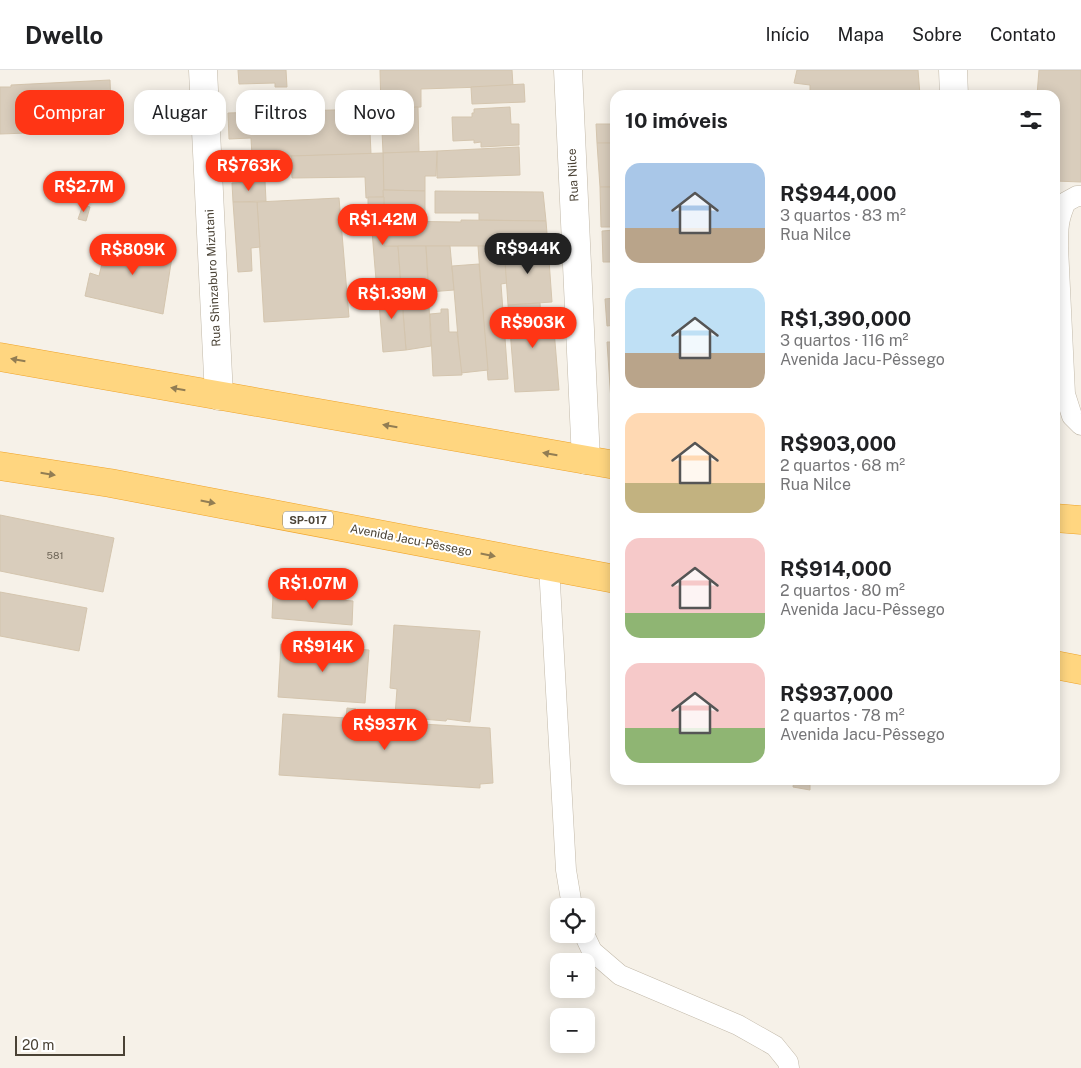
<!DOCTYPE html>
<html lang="pt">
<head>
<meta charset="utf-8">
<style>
  :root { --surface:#fff; --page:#f2f2f2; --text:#202124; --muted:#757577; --line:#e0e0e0; --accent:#ff3515 }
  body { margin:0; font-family:"Public Sans",sans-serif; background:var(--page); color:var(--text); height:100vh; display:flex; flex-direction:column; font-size:19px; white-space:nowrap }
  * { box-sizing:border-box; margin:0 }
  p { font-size:16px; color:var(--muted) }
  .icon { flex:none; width:28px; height:28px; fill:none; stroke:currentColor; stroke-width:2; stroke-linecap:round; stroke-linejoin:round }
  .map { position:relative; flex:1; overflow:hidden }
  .drawer { position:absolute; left:610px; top:20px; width:450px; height:695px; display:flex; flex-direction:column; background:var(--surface); border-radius:15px; box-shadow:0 2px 12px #0003 }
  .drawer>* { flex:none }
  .banner { position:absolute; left:15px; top:20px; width:475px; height:45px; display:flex; gap:10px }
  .buttons { position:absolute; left:550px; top:828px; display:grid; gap:10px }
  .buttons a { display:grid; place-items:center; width:45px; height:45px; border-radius:10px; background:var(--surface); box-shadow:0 2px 12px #0003; font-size:25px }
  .scale { position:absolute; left:15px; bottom:12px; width:110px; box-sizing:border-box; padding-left:5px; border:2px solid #4a4235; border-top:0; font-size:14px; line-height:18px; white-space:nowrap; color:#4a4235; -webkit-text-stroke:4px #fff; paint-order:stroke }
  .price { position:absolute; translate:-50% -42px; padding:0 11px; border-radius:18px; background:var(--accent); color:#fff; font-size:16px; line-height:32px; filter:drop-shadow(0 1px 2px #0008) }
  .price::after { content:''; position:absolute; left:50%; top:30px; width:15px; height:11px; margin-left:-8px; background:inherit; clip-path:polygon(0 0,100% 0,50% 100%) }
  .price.on { background:#222; color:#fff }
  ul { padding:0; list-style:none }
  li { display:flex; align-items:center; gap:15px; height:125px; padding:0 15px }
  li span { display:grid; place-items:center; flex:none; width:140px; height:100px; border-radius:15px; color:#555 }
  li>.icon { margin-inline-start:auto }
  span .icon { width:60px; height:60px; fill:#fffc; stroke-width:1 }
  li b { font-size:21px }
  h2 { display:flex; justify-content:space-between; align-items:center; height:60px; padding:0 15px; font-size:21px }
  .tag { padding:0 18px; border-radius:15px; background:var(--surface); box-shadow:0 2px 12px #0003; font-size:18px; line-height:45px }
  .tag.on { background:var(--accent); color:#fff }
  header { display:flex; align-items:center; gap:30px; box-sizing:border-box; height:70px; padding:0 25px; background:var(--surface); border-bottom:1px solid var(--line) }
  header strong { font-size:24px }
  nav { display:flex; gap:28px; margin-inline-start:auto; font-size:18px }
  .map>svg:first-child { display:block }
  .building { fill:#d9cdbc; stroke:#d4c5ae }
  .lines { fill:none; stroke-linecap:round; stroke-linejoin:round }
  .service-casing { stroke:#c2b9a9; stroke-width:21 }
  .minor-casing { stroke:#c2b9a9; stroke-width:29 }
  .tertiary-casing { stroke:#c2b9a9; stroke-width:29 }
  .trunk-casing { stroke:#efa328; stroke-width:29 }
  .service { stroke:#fff; stroke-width:20 }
  .minor { stroke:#fff; stroke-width:28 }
  .tertiary { stroke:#fff; stroke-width:28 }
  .trunk { stroke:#ffd680; stroke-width:28 }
  .oneway { fill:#927d53 }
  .labels { text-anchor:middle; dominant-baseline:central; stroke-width:4; stroke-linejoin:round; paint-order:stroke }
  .number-label { font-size:10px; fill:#6e6557 }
  .shield { fill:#fff; stroke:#807b72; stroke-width:1 }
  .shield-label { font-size:11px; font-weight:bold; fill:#4a4235 }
  .street-label { font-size:12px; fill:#4a4235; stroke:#fff }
</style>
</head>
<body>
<header>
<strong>Dwello</strong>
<nav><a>Início</a><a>Mapa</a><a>Sobre</a><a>Contato</a></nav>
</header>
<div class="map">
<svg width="1081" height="998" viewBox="0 0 1081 998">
  <rect width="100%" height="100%" fill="#f6f1e8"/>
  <g class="building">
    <polygon points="238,0 286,0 287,17 275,17 275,13 239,14"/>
    <polygon points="380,0 512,0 513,16 421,19 421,37 381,39"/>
    <polygon points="797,0 918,0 920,25 810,25 810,15 794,13"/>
    <polygon points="1039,0 1081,0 1081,112 1055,111 1055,25 1037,25"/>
    <polygon points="110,10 112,60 0,64 0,17 11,17 11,15"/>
    <polygon points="524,14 525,32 472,34 471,17"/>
    <polygon points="613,29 615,29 615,73 597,73 596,54 613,54"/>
    <polygon points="418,37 419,82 383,83 381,39"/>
    <polygon points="510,37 511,54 519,54 519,75 481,77 481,72 474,73 474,70 453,71 452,47 472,47 472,43 474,43 474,39"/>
    <polygon points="369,39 371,84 252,87 251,68 229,69 228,43"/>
    <polygon points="597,73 615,73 615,117 600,117"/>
    <polygon points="519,77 520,105 437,108 437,81"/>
    <polygon points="437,81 436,106 425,106 425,121 383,120 383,83"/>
    <polygon points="383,83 384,127 366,128 365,107 292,108 291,86"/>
    <polygon points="265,111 266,131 233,132 232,113"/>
    <polygon points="600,117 615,117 615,157 601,157"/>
    <polygon points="383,120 425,121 425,149 399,149 399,143 384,143"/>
    <polygon points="435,121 543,122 546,151 479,150 479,143 435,143"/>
    <polygon points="368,127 384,127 384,176 398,176 401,218 389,219 388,209 376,210 372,161 368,161"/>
    <polygon points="339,128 349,247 264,252 257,132"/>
    <polygon points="233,132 257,132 260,177 251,178 252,201 238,202"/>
    <polygon points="83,135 90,137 86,151 78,149"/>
    <polygon points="461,150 546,151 548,176 384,176 384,151 461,152"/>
    <polygon points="615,160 615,192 603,192 602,161"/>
    <polygon points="120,166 151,173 151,174 163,177 172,187 163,244 85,226 90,203 99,206 105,181 116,184"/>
    <polygon points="398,176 426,176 431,276 406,280"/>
    <polygon points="426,176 450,176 454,220 429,222"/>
    <polygon points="478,176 504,176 507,213 501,214 508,309 488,310"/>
    <polygon points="504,176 548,176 552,232 508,235"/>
    <polygon points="479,194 488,300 461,303 452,196"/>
    <polygon points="401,218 406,280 383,282 378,220"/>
    <polygon points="615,228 615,255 607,256 605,229"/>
    <polygon points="540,233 541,249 553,248 559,320 515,322 508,235"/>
    <polygon points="441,239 448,239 449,262 457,262 462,305 433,306 430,244 441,243"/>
    <polygon points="607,272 615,272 615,332 611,331"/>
    <polygon points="0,445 114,468 103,522 0,501"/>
    <polygon points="0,522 87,538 79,581 0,566"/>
    <polygon points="273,525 353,531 352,555 272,548"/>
    <polygon points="394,555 480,561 470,652 447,649 446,651 398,647 398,645 395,645 397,619 390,618"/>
    <polygon points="281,574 369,580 365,633 278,627"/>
    <polygon points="347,638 356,639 356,649 400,652 400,647 405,648 405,653 490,658 493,713 480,714 480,718 279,705 283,644 346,648"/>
    <polygon points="794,710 810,710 810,720 793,717"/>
  </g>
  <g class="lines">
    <g class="service-casing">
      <g id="service">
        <path d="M1081 126H1077L1066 132C1058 149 1058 159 1058 177L1065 324 1072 346 1081 355"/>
        <polyline points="549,496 566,800 572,836"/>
        <polyline points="584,864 592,881 620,905 738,955 775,976 788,992 789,998"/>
      </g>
    </g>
    <g class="minor-casing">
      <g id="minor">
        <polyline points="568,0 586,390"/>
        <polyline points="953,0 954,25"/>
      </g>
    </g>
    <g class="tertiary-casing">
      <polyline id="tertiary" points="203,0 219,326"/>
    </g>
    <g class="trunk-casing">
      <g id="trunk">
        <polyline points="0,287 615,395"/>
        <polyline points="0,396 110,413 615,509"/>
        <polyline points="1055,448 1081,450"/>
        <polyline points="1055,595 1081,600"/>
      </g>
    </g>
    <use href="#service" class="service"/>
    <use href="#minor" class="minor"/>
    <use href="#tertiary" class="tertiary"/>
    <use href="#trunk" class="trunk"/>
  </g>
  <defs><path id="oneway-solid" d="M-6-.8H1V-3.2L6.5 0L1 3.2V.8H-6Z" transform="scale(1.25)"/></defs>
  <g class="oneway">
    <use href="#oneway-solid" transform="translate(18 290) rotate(-170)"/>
    <use href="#oneway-solid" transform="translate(178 319) rotate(-170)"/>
    <use href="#oneway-solid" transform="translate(390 356) rotate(-170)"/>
    <use href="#oneway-solid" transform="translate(550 384) rotate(-170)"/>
    <use href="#oneway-solid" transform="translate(48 404) rotate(9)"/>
    <use href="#oneway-solid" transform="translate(208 432) rotate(11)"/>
    <use href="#oneway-solid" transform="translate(488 485) rotate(11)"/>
  </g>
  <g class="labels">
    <g class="number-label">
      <text x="55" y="485">581</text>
    </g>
    <rect class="shield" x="283" y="441.5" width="50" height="17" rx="4"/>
    <g class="shield-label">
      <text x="308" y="450">SP-017</text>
    </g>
    <g class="street-label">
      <text transform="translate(573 105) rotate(-93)">Rua Nilce</text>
      <text transform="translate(213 208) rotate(-93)">Rua Shinzaburo Mizutani</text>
      <text transform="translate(411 470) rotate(11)">Avenida Jacu-Pêssego</text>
    </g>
  </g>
</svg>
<div class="buttons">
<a><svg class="icon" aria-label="locate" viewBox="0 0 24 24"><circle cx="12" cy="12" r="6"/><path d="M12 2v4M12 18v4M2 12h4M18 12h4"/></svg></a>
<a>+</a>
<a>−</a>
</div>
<div class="scale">20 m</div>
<b class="price" style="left:249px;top:122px">R$763K</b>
<b class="price" style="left:84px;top:143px">R$2.7M</b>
<b class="price" style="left:383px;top:176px">R$1.42M</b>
<b class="price on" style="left:528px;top:205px">R$944K</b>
<b class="price" style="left:133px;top:206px">R$809K</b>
<b class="price" style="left:392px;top:250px">R$1.39M</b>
<b class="price" style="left:533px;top:279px">R$903K</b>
<b class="price" style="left:313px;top:540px">R$1.07M</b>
<b class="price" style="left:323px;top:603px">R$914K</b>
<b class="price" style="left:385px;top:681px">R$937K</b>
<div class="banner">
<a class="tag on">Comprar</a>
<a class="tag">Alugar</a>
<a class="tag">Filtros</a>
<a class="tag">Novo</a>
</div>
<section class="drawer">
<h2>10 imóveis<svg class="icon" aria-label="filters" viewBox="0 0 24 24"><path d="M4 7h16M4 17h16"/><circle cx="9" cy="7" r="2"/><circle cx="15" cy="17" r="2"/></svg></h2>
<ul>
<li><span style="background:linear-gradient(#a9c7e8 65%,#b9a48a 0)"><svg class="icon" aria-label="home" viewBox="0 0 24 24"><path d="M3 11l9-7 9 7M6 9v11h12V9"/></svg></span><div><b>R$944,000</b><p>3 quartos · 83 m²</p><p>Rua Nilce</p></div></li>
<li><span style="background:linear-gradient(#bfe0f5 65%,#b9a48a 0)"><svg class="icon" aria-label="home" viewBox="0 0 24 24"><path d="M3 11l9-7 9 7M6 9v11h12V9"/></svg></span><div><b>R$1,390,000</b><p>3 quartos · 116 m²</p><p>Avenida Jacu-Pêssego</p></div></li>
<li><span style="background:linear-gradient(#ffd9b3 70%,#c2b280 0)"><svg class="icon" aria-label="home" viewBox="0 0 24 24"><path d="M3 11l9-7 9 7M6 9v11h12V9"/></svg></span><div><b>R$903,000</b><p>2 quartos · 68 m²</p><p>Rua Nilce</p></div></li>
<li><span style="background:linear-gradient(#f6c9c9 75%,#8fb573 0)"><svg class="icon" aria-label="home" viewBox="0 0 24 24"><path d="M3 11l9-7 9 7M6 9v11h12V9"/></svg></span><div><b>R$914,000</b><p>2 quartos · 80 m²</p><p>Avenida Jacu-Pêssego</p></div></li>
<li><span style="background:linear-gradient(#f6c9c9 65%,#8fb573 0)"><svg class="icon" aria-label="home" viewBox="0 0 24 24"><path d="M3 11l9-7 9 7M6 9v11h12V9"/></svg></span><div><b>R$937,000</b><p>2 quartos · 78 m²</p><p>Avenida Jacu-Pêssego</p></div></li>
</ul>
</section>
</div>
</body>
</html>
